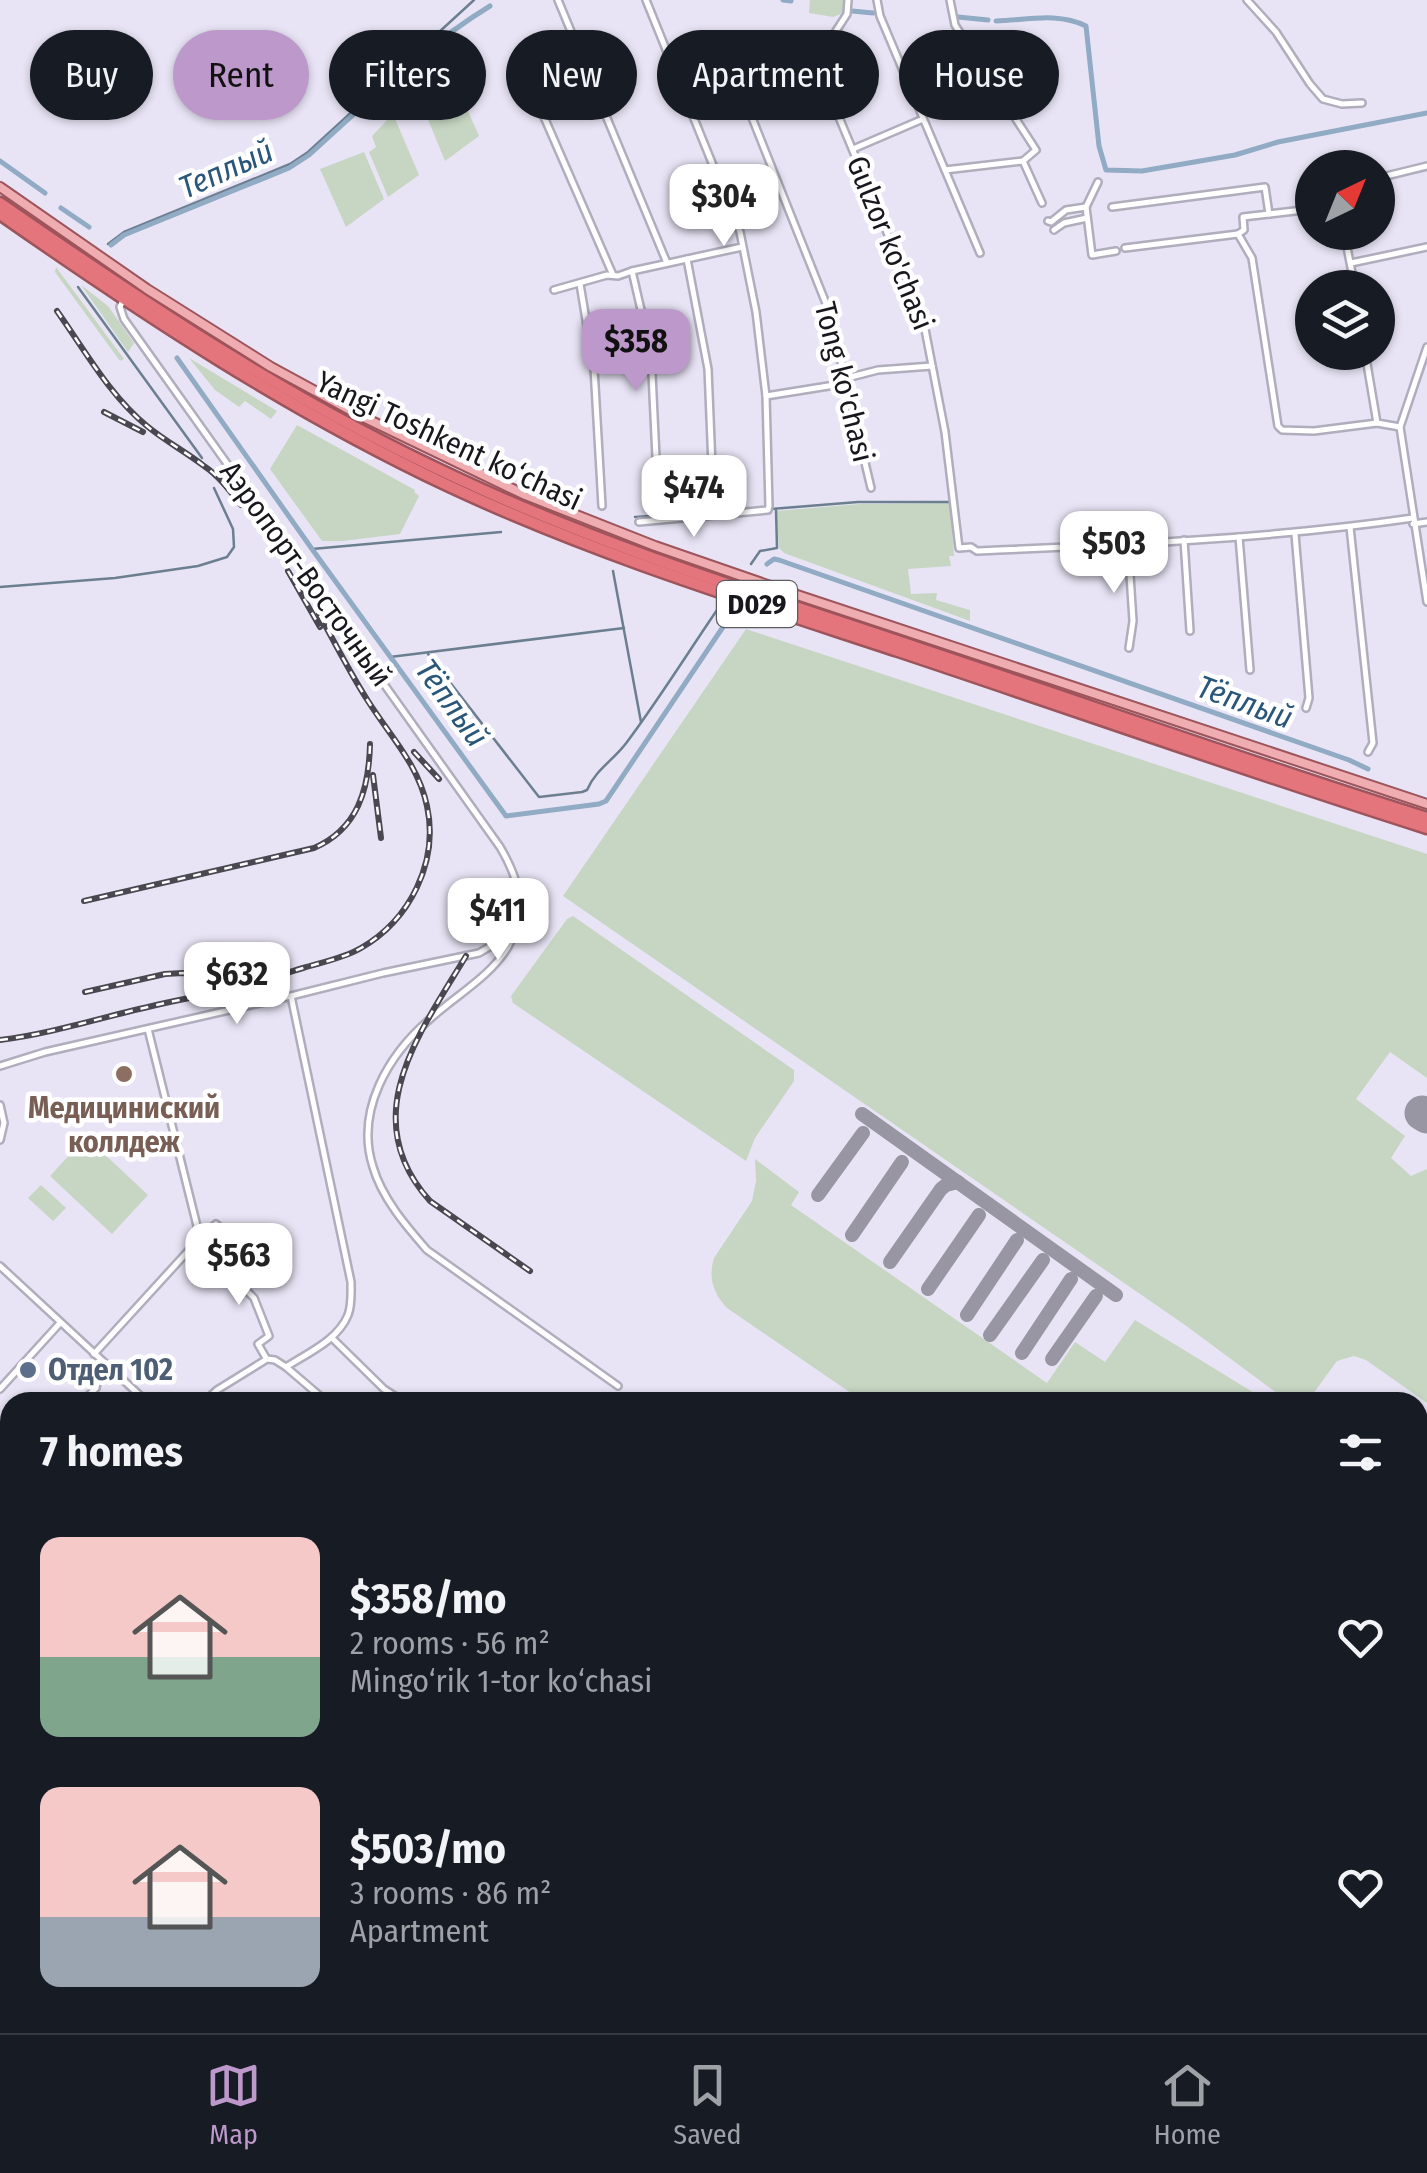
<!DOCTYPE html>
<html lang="en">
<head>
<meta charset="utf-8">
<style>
  :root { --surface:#171b24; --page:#20242c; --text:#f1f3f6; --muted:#9ea1a6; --line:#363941; --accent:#bd98cb }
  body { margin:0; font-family:"Fira Sans Condensed",sans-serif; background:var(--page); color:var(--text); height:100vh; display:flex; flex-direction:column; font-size:38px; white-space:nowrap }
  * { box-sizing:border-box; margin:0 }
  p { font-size:32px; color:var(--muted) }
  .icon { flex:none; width:55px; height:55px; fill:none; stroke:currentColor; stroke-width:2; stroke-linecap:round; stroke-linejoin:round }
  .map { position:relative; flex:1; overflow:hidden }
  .drawer { position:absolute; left:0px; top:1392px; width:1428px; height:642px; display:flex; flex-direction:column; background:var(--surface); border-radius:30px 30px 0 0; box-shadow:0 2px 8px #0004 }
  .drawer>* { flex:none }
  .guide { position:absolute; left:30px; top:30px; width:1368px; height:90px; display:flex; gap:20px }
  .needle { width:65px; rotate:43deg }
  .buttons { position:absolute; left:1295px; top:150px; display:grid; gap:20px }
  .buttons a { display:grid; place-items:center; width:100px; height:100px; border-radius:50%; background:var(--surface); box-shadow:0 2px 8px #0004; font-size:50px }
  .price { position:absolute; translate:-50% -85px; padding:0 22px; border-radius:20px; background:#fff; color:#222; font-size:32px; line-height:65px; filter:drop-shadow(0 2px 5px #0008) }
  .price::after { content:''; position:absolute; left:50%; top:60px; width:30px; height:22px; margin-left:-15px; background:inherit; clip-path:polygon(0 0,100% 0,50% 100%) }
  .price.active { background:var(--accent); color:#111 }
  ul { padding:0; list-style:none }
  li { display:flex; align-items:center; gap:30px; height:250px; padding:0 40px }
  li span { display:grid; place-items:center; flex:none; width:280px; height:200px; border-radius:20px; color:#555 }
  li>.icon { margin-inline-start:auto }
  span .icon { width:120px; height:120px; fill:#fffc; stroke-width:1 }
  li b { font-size:42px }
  h2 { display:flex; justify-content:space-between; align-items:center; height:120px; padding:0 40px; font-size:42px }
  .pill { padding:0 35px; border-radius:45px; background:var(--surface); box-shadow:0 2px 8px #0004; font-size:35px; line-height:90px }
  .pill.active { background:var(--accent); color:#111 }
  .dock { display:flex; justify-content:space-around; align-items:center; height:140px; border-top:2px solid var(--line); background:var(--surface); font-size:28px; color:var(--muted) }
  .dock a { display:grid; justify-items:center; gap:5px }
  .dock .active { color:var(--accent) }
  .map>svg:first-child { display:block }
  .green { fill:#c6d6c3 }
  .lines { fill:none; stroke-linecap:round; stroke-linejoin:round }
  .stream { stroke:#6c7f91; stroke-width:2.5 }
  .canal { stroke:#90abc3; stroke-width:5 }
  .taxiway { stroke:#9896a2; stroke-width:14 }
  .runway { stroke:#9896a2; stroke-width:35 }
  .minor-casing { stroke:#b0adbc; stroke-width:10 }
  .major-casing { stroke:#9d545b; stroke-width:12 }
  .highway-casing { stroke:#9d545b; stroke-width:15 }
  .minor { stroke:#fff; stroke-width:5 }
  .major { stroke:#efacb1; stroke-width:8 }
  .highway { stroke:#e5757d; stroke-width:10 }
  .rail-casing { stroke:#494750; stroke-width:6 }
  .rail { stroke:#fff; stroke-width:2.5; stroke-dasharray:8; stroke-linecap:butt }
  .education-dot { fill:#8d6e63; stroke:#fff; stroke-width:4 }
  .service-dot { fill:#5c6f8a; stroke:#fff; stroke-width:4 }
  .labels { text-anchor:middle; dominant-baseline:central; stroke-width:9; stroke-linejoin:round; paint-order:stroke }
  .shield { fill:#fff; stroke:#5d5d61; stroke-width:2.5 }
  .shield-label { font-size:28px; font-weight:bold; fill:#18171d }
  .street-label { font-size:30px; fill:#18171d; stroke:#fff }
  .education-label { font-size:30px; font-weight:bold; fill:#785e54; stroke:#fff }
  .service-label { font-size:30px; font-weight:bold; fill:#4e5e75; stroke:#fff; text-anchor:start }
  .water-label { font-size:32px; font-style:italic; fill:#295679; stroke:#fff }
</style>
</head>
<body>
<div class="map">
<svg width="1427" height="2033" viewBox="0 0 1427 2033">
  <rect width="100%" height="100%" fill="#e8e4f5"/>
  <g class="green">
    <polygon points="810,0 846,0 844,13 833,17 809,13"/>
    <polygon points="456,84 479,136 445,161 420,100"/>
    <polygon points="393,114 419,175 388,197 369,152 376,147 372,136"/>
    <polygon points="364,152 384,199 346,227 320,169"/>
    <polygon points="56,267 124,359 120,361 55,272"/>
    <polygon points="81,285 108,306 134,343 128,352"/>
    <polygon points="189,358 277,411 271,419 245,401 239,407 215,390"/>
    <polygon points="297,425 415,490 414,492 419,496 400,534 343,541 322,541 270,469"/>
    <polygon points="950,503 954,556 949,556 951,566 908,569 911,594 937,593 936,600 970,610 970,621 784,553 779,548 776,511 860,504"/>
    <polygon points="746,629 1427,854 1427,1078 1390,1052 1356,1099 1405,1136 1391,1158 1411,1176 1427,1169 1427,1403 1366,1360 1354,1356 1337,1361 1307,1402 1289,1402 1185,1325 563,896"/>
    <polygon points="573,916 794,1070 794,1081 755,1138 746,1161 513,1003 511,996 567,919"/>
    <polygon points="86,1137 148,1195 112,1234 50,1176"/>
    <path d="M755 1159 799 1192 791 1205 1047 1383 1075 1342 1105 1362 1135 1320 1269 1402H864L727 1308C713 1293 708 1278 714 1258L752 1201 756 1181Z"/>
    <polygon points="41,1185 66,1208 53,1221 28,1198"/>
  </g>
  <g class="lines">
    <g class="stream">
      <polyline points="108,244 124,232 290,164 308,152 474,0"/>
      <polyline points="78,287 202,458"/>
      <polyline points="771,509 858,502 952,502"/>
      <polyline points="635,517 713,512"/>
      <polyline points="312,549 501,532"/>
      <polyline points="751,564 760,551 777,548 776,510"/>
      <polyline points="613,571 641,722"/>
      <polyline points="0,587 115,578 198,566 227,557 234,547 233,529 214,488"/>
      <path d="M428 654 539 797 582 792 587 790C596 769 614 760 627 742 659 699 687 654 717 610"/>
      <polyline points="390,657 624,628"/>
      <polyline points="2,1606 10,1607"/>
    </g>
    <g class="canal">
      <polyline points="783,0 791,1"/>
      <polyline points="852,11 873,13"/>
      <polyline points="958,17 988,20"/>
      <path d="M996 21C1027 20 1058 12 1086 26L1099 146 1106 170 1142 171 1235 155 1278 142 1427 113"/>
      <polyline points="0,161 45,193"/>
      <polyline points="61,208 89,227"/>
      <path d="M111 245 124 235 289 168 309 155C368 102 423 47 490 6"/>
      <polyline points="177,358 312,549 506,816 599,804 606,801 727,621"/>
      <polyline points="767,564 774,559 779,560 1349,760 1368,769"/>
    </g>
    <g class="taxiway">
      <polyline points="862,1114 1116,1295"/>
      <polyline points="818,1195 863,1133"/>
      <polyline points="852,1235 902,1162"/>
      <polyline points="890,1262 941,1189 946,1185 958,1182"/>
      <polyline points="928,1289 979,1215"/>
      <polyline points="967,1315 1017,1240"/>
      <polyline points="990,1335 1043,1260"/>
      <polyline points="1022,1353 1071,1279"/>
      <polyline points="1052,1359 1096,1296"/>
    </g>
    <polyline class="runway" points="1422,1113 1427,1116"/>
    <g class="minor-casing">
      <g id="minor">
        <polyline points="558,0 667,263"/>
        <path d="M848 0 847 14 816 62 923 319 945 432 959 548 971 547 977 551C1122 545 1268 539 1413 518"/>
        <polyline points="877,0 880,16 980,253"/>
        <polyline points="1247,0 1276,32 1310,84 1323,99 1342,104 1362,103"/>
        <polyline points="666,49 816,62 806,78 745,100"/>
        <polyline points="727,55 829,311 871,488"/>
        <polyline points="541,110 613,275"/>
        <polyline points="853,149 923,119"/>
        <polyline points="1023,161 1042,203"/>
        <polyline points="945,170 1023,161 1036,150 955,25 950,0"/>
        <polyline points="1378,178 1427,166"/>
        <polyline points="1086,207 1098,182"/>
        <polyline points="1112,207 1265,187 1269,214 1312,209"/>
        <polyline points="1048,221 1051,222 1066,210 1086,207 1092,255 1116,251"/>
        <polyline points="1054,230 1064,223 1087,218"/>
        <polyline points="1344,232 1355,288"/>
        <polyline points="1238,234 1252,258 1278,426 1282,430 1314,431 1377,423"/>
        <polyline points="1238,234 1244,230 1243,217 1269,214"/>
        <polyline points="1125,248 1238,234"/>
        <polyline points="687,259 708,369 714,514"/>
        <polyline points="1351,263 1427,247"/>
        <polyline points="632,271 651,353 659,520"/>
        <polyline points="580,284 594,368 602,506"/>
        <polyline points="554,290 607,275 618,276 632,271 742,247"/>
        <path d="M123 300 120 307 124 319 500 847C519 879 529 912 508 947 490 977 455 996 430 1019 388 1055 355 1111 373 1167 382 1198 406 1226 427 1250L618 1386"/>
        <polyline points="1427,347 1400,427 1427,602"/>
        <polyline points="1365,352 1377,423 1400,427"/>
        <polyline points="847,378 878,370 932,366"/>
        <polyline points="766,396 847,383"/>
        <polyline points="639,522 768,510 769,506 766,396 756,312 740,232 646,0"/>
        <polyline points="1413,524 1427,522"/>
        <polyline points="1350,527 1373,743 1368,752"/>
        <polyline points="1295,534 1309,698 1306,708"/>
        <polyline points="1239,537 1250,670"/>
        <polyline points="1184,540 1190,631"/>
        <polyline points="1128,544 1133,621 1129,648"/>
        <polyline points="0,1066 45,1052 291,996 383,973 479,953 513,933"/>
        <polyline points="0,1105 4,1123 0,1140"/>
        <polyline points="200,1238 216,1224 235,1242 217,1262 254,1298 269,1336 258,1344 266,1358"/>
        <polyline points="0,1266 147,1402"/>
        <polyline points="332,1338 384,1389 404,1402"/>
        <polyline points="94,1354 200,1238 148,1029"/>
        <polyline points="286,1367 327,1402"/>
        <polyline points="0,1389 60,1323"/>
        <polyline points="82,1402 96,1388 101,1362"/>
        <path d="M204 1402 217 1390 267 1359 275 1360 286 1367C308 1353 338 1340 348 1315 352 1305 351 1293 351 1282L291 996"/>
        <polyline points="807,1402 808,1402"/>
        <polyline points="0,1492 10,1481"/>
        <polyline points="0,1733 10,1734"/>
        <polyline points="0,1805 10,1813"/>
        <polyline points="1418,1920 1427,1923"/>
        <polyline points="83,2025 88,2033"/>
        <polyline points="355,2025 385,2033"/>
        <polyline points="680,2026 706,2033"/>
        <polyline points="251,2033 253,2025"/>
        <polyline points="273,2033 275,2025"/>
        <polyline points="321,2033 322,2025"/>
        <polyline points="447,2033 449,2025"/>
        <polyline points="505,2033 507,2025"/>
        <polyline points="561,2033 563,2025"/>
        <polyline points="621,2033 623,2025"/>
        <polyline points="737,2033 739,2025"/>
        <polyline points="788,2033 790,2025"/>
        <polyline points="829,2033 831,2025"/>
        <polyline points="871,2033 873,2025"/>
        <polyline points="908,2033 910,2025"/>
        <polyline points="943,2033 946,2025"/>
        <polyline points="1110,2033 1111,2025"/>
        <polyline points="1166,2033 1166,2025"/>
        <polyline points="1223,2033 1223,2025"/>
        <polyline points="1279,2033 1279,2025"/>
        <polyline points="1335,2033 1335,2025"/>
        <polyline points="1393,2033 1393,2025"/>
      </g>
    </g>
    <g class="major-casing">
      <g id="major">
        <polyline points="0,187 147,289 271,367 363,417 523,494 655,546 788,592 1427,804"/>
        <polyline points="0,1592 10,1593"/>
        <polyline points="1418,1878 1427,1879"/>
      </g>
    </g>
    <g class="highway-casing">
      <g id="highway">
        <path d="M0 203C147 305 294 403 457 478 606 548 764 596 921 649 1089 705 1257 765 1427 818"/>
        <path d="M0 214C146 316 288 410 449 486 594 554 747 601 898 651 1075 710 1250 772 1427 828"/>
      </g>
    </g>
    <use href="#minor" class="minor"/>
    <use href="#major" class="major"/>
    <use href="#highway" class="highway"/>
    <g class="rail-casing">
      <g id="rail">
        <path d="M57 311C84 349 110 396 147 426 165 441 186 452 204 466 219 476 230 491 241 505"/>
        <polyline points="104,412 143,432"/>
        <polyline points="288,571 320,627"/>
        <polyline points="414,752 439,779"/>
        <polyline points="373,775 381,838"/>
        <path d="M84 901 314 848C358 829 369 789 370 744"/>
        <path d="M466 956C419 1034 355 1118 430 1201L530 1271"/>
        <polyline points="85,992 165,974 183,973 240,981"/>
        <path d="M0 1040C50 1034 99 1018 148 1007 176 1000 203 996 230 989 255 984 279 975 303 968 323 962 344 958 361 948 410 920 439 862 427 806 418 764 390 736 368 701 350 673 335 643 319 614"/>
      </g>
    </g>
    <use href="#rail" class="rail"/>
  </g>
  <circle class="education-dot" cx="124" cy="1074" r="10"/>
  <circle class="service-dot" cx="28" cy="1370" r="10"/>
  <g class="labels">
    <rect class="shield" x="717" y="581" width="80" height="46" rx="8"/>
    <g class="shield-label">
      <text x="757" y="604">D029</text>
    </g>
    <g class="street-label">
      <text transform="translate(890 243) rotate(68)">Gulzor ko'chasi</text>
      <text transform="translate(844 382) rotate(76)">Tong ko'chasi</text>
      <text transform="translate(449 441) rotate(25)">Yangi Toshkent ko‘chasi</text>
      <text transform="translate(306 574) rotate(54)">Аэропорт-Восточный</text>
    </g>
    <g class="education-label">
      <text x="124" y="1108">Медициниский<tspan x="124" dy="34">коллдеж</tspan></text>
    </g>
    <g class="service-label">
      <text x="48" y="1370">Отдел 102</text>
    </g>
    <g class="water-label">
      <text transform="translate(226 169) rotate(-24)">Теплый</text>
      <text transform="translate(1245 702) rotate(20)">Тёплый</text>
      <text transform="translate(452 703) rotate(54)">Тёплый</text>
    </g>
  </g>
</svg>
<div class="buttons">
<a><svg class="needle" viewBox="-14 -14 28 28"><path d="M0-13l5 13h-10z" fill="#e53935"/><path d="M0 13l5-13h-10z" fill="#9ea1a6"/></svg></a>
<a><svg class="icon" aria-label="layers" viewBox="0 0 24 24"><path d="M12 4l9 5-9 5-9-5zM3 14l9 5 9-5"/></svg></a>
</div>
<b class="price" style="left:724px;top:249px">$304</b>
<b class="price active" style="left:636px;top:394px">$358</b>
<b class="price" style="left:694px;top:540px">$474</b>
<b class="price" style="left:1114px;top:596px">$503</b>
<b class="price" style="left:498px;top:963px">$411</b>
<b class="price" style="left:237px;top:1027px">$632</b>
<b class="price" style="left:239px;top:1308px">$563</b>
<div class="guide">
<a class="pill">Buy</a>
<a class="pill active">Rent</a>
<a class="pill">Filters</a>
<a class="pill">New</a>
<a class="pill">Apartment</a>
<a class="pill">House</a>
</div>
<section class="drawer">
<h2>7 homes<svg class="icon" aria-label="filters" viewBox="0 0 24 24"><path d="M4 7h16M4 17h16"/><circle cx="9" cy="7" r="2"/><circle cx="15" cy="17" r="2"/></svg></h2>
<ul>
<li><span style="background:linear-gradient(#f6c9c9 60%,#7fa58c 0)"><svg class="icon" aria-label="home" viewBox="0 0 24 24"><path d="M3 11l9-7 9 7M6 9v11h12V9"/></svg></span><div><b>$358/mo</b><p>2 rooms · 56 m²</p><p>Mingo‘rik 1-tor ko‘chasi</p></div><svg class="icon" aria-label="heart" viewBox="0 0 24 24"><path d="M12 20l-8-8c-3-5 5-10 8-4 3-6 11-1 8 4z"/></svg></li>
<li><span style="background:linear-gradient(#f6c9c9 65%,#9aa5b1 0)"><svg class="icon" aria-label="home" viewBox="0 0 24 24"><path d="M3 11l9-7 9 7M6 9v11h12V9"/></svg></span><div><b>$503/mo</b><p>3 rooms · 86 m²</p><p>Apartment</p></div><svg class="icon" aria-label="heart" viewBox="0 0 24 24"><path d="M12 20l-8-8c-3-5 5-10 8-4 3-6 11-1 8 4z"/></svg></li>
</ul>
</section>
</div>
<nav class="dock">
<a class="active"><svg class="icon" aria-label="map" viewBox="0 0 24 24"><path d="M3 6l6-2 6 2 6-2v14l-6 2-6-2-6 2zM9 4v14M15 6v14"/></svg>Map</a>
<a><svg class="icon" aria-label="saved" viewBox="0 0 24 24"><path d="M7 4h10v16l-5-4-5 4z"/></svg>Saved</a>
<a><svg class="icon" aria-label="home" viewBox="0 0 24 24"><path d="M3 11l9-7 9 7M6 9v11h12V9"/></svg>Home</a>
</nav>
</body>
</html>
